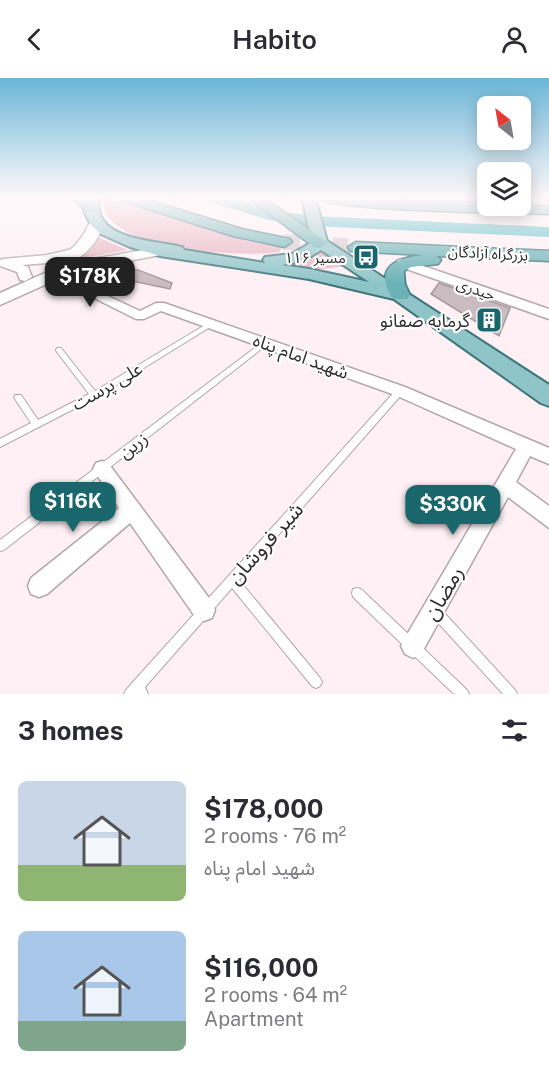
<!DOCTYPE html>
<html lang="en">
<head>
<meta charset="utf-8">
<style>
  :root { --surface:#fff; --page:#f7f7f7; --text:#2b2b33; --muted:#7c7c81; --accent:#19676c }
  body { margin:0; font-family:"Public Sans","Noto Sans Arabic",sans-serif; background:var(--page); color:var(--text); height:100vh; display:flex; flex-direction:column; font-size:22px; white-space:nowrap }
  * { box-sizing:border-box; margin:0 }
  p { font-size:20px; color:var(--muted) }
  .icon { flex:none; width:33px; height:33px; fill:none; stroke:currentColor; stroke-width:2; stroke-linecap:round; stroke-linejoin:round }
  .map { position:relative; height:616px; overflow:hidden }
  .side { display:flex; flex-direction:column; background:var(--surface); flex:1 }
  .side>* { flex:none }
  .needle { width:39px; rotate:329deg }
  .buttons { position:absolute; left:477px; top:18px; display:grid; gap:12px }
  .buttons a { display:grid; place-items:center; width:54px; height:54px; border-radius:9px; background:var(--surface); box-shadow:0 3px 15px #0003; font-size:30px }
  .price { position:absolute; translate:-50% -51px; padding:0 14px; border-radius:12px; background:var(--accent); color:#fff; font-size:20px; line-height:39px; filter:drop-shadow(0 2px 3px #0008) }
  .price::after { content:''; position:absolute; left:50%; top:36px; width:18px; height:14px; margin-left:-9px; background:inherit; clip-path:polygon(0 0,100% 0,50% 100%) }
  .price.selected { background:#222; color:#fff }
  ul { padding:0; list-style:none }
  li { display:flex; align-items:center; gap:18px; height:150px; padding:0 18px }
  li span { display:grid; place-items:center; flex:none; width:168px; height:120px; border-radius:9px; color:#555 }
  li>.icon { margin-inline-start:auto }
  span .icon { width:72px; height:72px; fill:#fffc; stroke-width:1 }
  li b { font-size:26px }
  h2 { display:flex; justify-content:space-between; align-items:center; height:72px; padding:0 18px; font-size:26px }
  header { display:flex; justify-content:space-between; align-items:center; height:78px; padding:0 18px; background:var(--surface); font-size:27px; font-weight:600 }
  .map>svg:first-child { display:block }
  .green { fill:#e8b5c3 }
  .lines { fill:none; stroke-linecap:round; stroke-linejoin:round }
  .river { fill:#4fbac1; fill-rule:evenodd }
  .building { fill:#cabcc0; stroke:#a6999c; stroke-width:1.5 }
  .trunk-tunnel { stroke:#d5c9cc; stroke-width:16; stroke-dasharray:16 8; stroke-linecap:butt }
  .service-casing { stroke:#b3a6a9; stroke-width:2 }
  .minor-casing { stroke:#b3a6a9; stroke-width:3 }
  .tertiary-casing { stroke:#b3a6a9; stroke-width:3 }
  .secondary-casing { stroke:#b3a6a9; stroke-width:3 }
  .primary-casing { stroke:#3d767a; stroke-width:4 }
  .trunk-casing { stroke:#3d767a; stroke-width:3 }
  .service { fill:#fff; fill-rule:evenodd }
  .minor { fill:#fff; fill-rule:evenodd }
  .tertiary { fill:#fff; fill-rule:evenodd }
  .secondary { fill:#fff; fill-rule:evenodd }
  .primary { fill:#8fc5c8; fill-rule:evenodd }
  .trunk { fill:#6ab2b6; fill-rule:evenodd }
  .labels { text-anchor:middle; dominant-baseline:central; stroke-width:4.5; stroke-linejoin:round; paint-order:stroke }
  .far-street-label { font-size:15px; fill:#312b2d; stroke:#fff }
  .far-poi-label { font-size:15px; fill:#312b2d; stroke:#fff; text-anchor:end }
  .poi-label { font-size:18px; fill:#312b2d; stroke:#fff; text-anchor:end }
  .street-label { font-size:18px; fill:#312b2d; stroke:#fff }
  .near-street-label { font-size:21px; fill:#312b2d; stroke:#fff }
</style>
</head>
<body>
<header><svg class="icon" aria-label="back" viewBox="0 0 24 24"><path d="M15 5l-7 7 7 7"/></svg>Habito<svg class="icon" aria-label="person" viewBox="0 0 24 24"><circle cx="12" cy="8" r="4"/><path d="M4 21q1-7 8-7t8 7"/></svg></header>
<div class="map">
<svg width="549" height="616" viewBox="0 0 549 616">
  <rect width="100%" height="100%" fill="#fef0f4"/>
  <g class="green">
    <path d="M103 120 132 126 247 163 282 169 279 174C244 180 97 173 103 120Z"/>
    <polygon points="97,159 128,172 76,181"/>
    <polygon points="322,172 347,188 313,192 275,187 295,184"/>
  </g>
  <g class="lines">
    <polygon class="river" points="205,120 228,120 271,132 312,138 549,149 549,159 312,148 269,142 207,123"/>
  </g>
  <g class="building">
    <polygon points="108,189 138,192 172,205 170,211 98,196 99,191"/>
    <polygon points="439,205 510,230 499,258 431,216"/>
  </g>
  <g class="lines">
    <polyline class="trunk-tunnel" points="284,164 356,169"/>
    <g class="service-casing">
      <g id="service">
        <polygon points="210,244 212,244 215,246 97,319 0,369 0,361 31,345 15,321 14,319 15,317 21,317 38,342 89,316 57,274 56,272 57,270 61,270 95,313"/>
        <polygon points="264,263 268,263 269,265 4,472 0,473 0,462"/>
        <polygon points="400,310 403,311 404,313 403,315 239,502 320,600 322,604 320,608 316,610 312,608 232,510 145,609 148,616 124,616 126,612 133,604 397,311"/>
        <polygon points="357,510 361,511 467,612 469,616 454,616 353,519 352,515 353,511"/>
        <polygon points="434,526 438,528 515,612 517,616 503,616 430,536 428,532 430,528"/>
      </g>
    </g>
    <g class="minor-casing">
      <g id="minor">
        <polygon points="54,193 140,233 156,225 164,225 405,309 549,370 549,386 530,378 516,404 549,428 549,450 508,419 421,576 413,580 405,576 401,568 405,560 516,371 395,317 161,233 144,241 136,241 50,198 50,194"/>
        <polygon points="102,383 108,385 212,524 215,532 212,540 204,543 196,540 130,445 47,516 39,519 31,516 28,508 31,500 119,430 93,391 96,385"/>
      </g>
    </g>
    <g class="tertiary-casing">
      <g id="tertiary">
        <polygon points="77,170 83,174 82,177 47,185 22,187 28,189 32,199 25,203 20,202 17,194 0,188 0,182 3,181 47,177"/>
        <polygon points="403,181 549,231 549,241 398,188 396,185 398,182"/>
      </g>
    </g>
    <g class="secondary-casing">
      <path id="secondary" d="M97 140 104 144C99 163 87 176 70 185L160 169 167 173 160 177 76 193 0 227V215L56 190 50 189 47 186 50 183C76 171 79 165 92 141Z"/>
    </g>
    <g class="primary-casing">
      <path id="primary" d="M86 120H99C99 124 98 129 99 133 105 163 160 163 182 169L184 172 265 185 263 182 265 179 292 176 312 164 302 120H315L327 163 549 307V328L541 325 394 221 309 201 160 178 130 169 101 156 91 147 84 133ZM321 172 369 204 309 191 282 187 303 183Z"/>
    </g>
    <g class="trunk-casing">
      <g id="trunk">
        <polygon points="73,120 88,120 98,131 96,134 86,134"/>
        <polygon points="121,120 141,120 242,151 290,161 292,164 284,169 233,158 123,123"/>
        <polygon points="248,120 264,120 328,165 320,170 314,169"/>
        <path d="M318 120H362L488 125V128H549V136C518 135 330 133 318 120Z"/>
        <path d="M356 164 549 173V183L436 178 441 182 438 186 411 189 404 193 405 206 410 217 407 221H393C373 190 395 180 423 177L350 173 348 169Z"/>
      </g>
    </g>
    <use href="#service" class="service"/>
    <use href="#minor" class="minor"/>
    <use href="#tertiary" class="tertiary"/>
    <use href="#secondary" class="secondary"/>
    <use href="#primary" class="primary"/>
    <use href="#trunk" class="trunk"/>
  </g>
  <linearGradient id="sky" x2="0" y2="1"><stop stop-color="#6bb6d8"/><stop offset="0.58" stop-color="#fff8fa"/><stop offset="1" stop-color="#fff8fa" stop-opacity="0"/></linearGradient>
  <rect width="549" height="206" fill="url(#sky)"/>
  <defs>
    <g id="bus-square" transform="scale(1.35)"><rect x="-9" y="-9" width="18" height="18" rx="4" fill="#19676c" stroke="#fff"/><path d="M-5-6H5V4H4V6H2V4H-2V6H-4V4H-5ZM-3.5-4V0h7V-4ZM-3.5 1.2v1.5H-2V1.2ZM2 1.2v1.5H3.5V1.2Z" fill="#fff"/></g>
    <g id="building-square" transform="scale(1.35)"><rect x="-9" y="-9" width="18" height="18" rx="4" fill="#19676c" stroke="#fff"/><path d="M-4-6H4V6H1V3H-1V6H-4ZM-2.5-4.3h1.7v1.8h-1.7ZM.8-4.3h1.7v1.8H.8ZM-2.5-1h1.7V.8h-1.7ZM.8-1h1.7V.8H.8Z" fill="#fff"/></g>
  </defs>
  <g fill-rule="evenodd">
    <use href="#bus-square" x="366" y="179"/>
    <use href="#building-square" x="489" y="242"/>
  </g>
  <g class="labels">
    <g class="far-street-label">
      <text transform="translate(488 175) rotate(3)">بزرگراه آزادگان</text>
      <text transform="translate(476 211) rotate(19)">حیدری</text>
    </g>
    <g class="far-poi-label">
      <text x="346" y="179">مسیر ۱۱۶</text>
    </g>
    <g class="poi-label">
      <text x="470" y="242">گرمابه صفانو</text>
    </g>
    <g class="street-label">
      <text transform="translate(301 278) rotate(20)">شهید امام پناه</text>
      <text transform="translate(107 308) rotate(-30)">علی پرست</text>
      <text transform="translate(133 367) rotate(-37)">زرین</text>
    </g>
    <g class="near-street-label">
      <text transform="translate(265 465) rotate(-48)">شیر فروشان</text>
      <text transform="translate(443 515) rotate(-60)">رمضان</text>
    </g>
  </g>
</svg>
<div class="buttons">
<a><svg class="needle" viewBox="-14 -14 28 28"><path d="M0-13l5 13h-10z" fill="#e53935"/><path d="M0 13l5-13h-10z" fill="#7c7c81"/></svg></a>
<a><svg class="icon" aria-label="layers" viewBox="0 0 24 24"><path d="M12 4l9 5-9 5-9-5zM3 14l9 5 9-5"/></svg></a>
</div>
<b class="price selected" style="left:90px;top:230px">$178K</b>
<b class="price" style="left:73px;top:455px">$116K</b>
<b class="price" style="left:453px;top:458px">$330K</b>
</div>
<section class="side">
<h2>3 homes<svg class="icon" aria-label="filters" viewBox="0 0 24 24"><path d="M4 7h16M4 17h16"/><circle cx="9" cy="7" r="2"/><circle cx="15" cy="17" r="2"/></svg></h2>
<ul>
<li><span style="background:linear-gradient(#c9d6e8 70%,#8fb573 0)"><svg class="icon" aria-label="home" viewBox="0 0 24 24"><path d="M3 11l9-7 9 7M6 9v11h12V9"/></svg></span><div><b>$178,000</b><p>2 rooms · 76 m²</p><p>شهید امام پناه</p></div></li>
<li><span style="background:linear-gradient(#a9c7e8 75%,#7fa58c 0)"><svg class="icon" aria-label="home" viewBox="0 0 24 24"><path d="M3 11l9-7 9 7M6 9v11h12V9"/></svg></span><div><b>$116,000</b><p>2 rooms · 64 m²</p><p>Apartment</p></div></li>
</ul>
</section>
</body>
</html>
